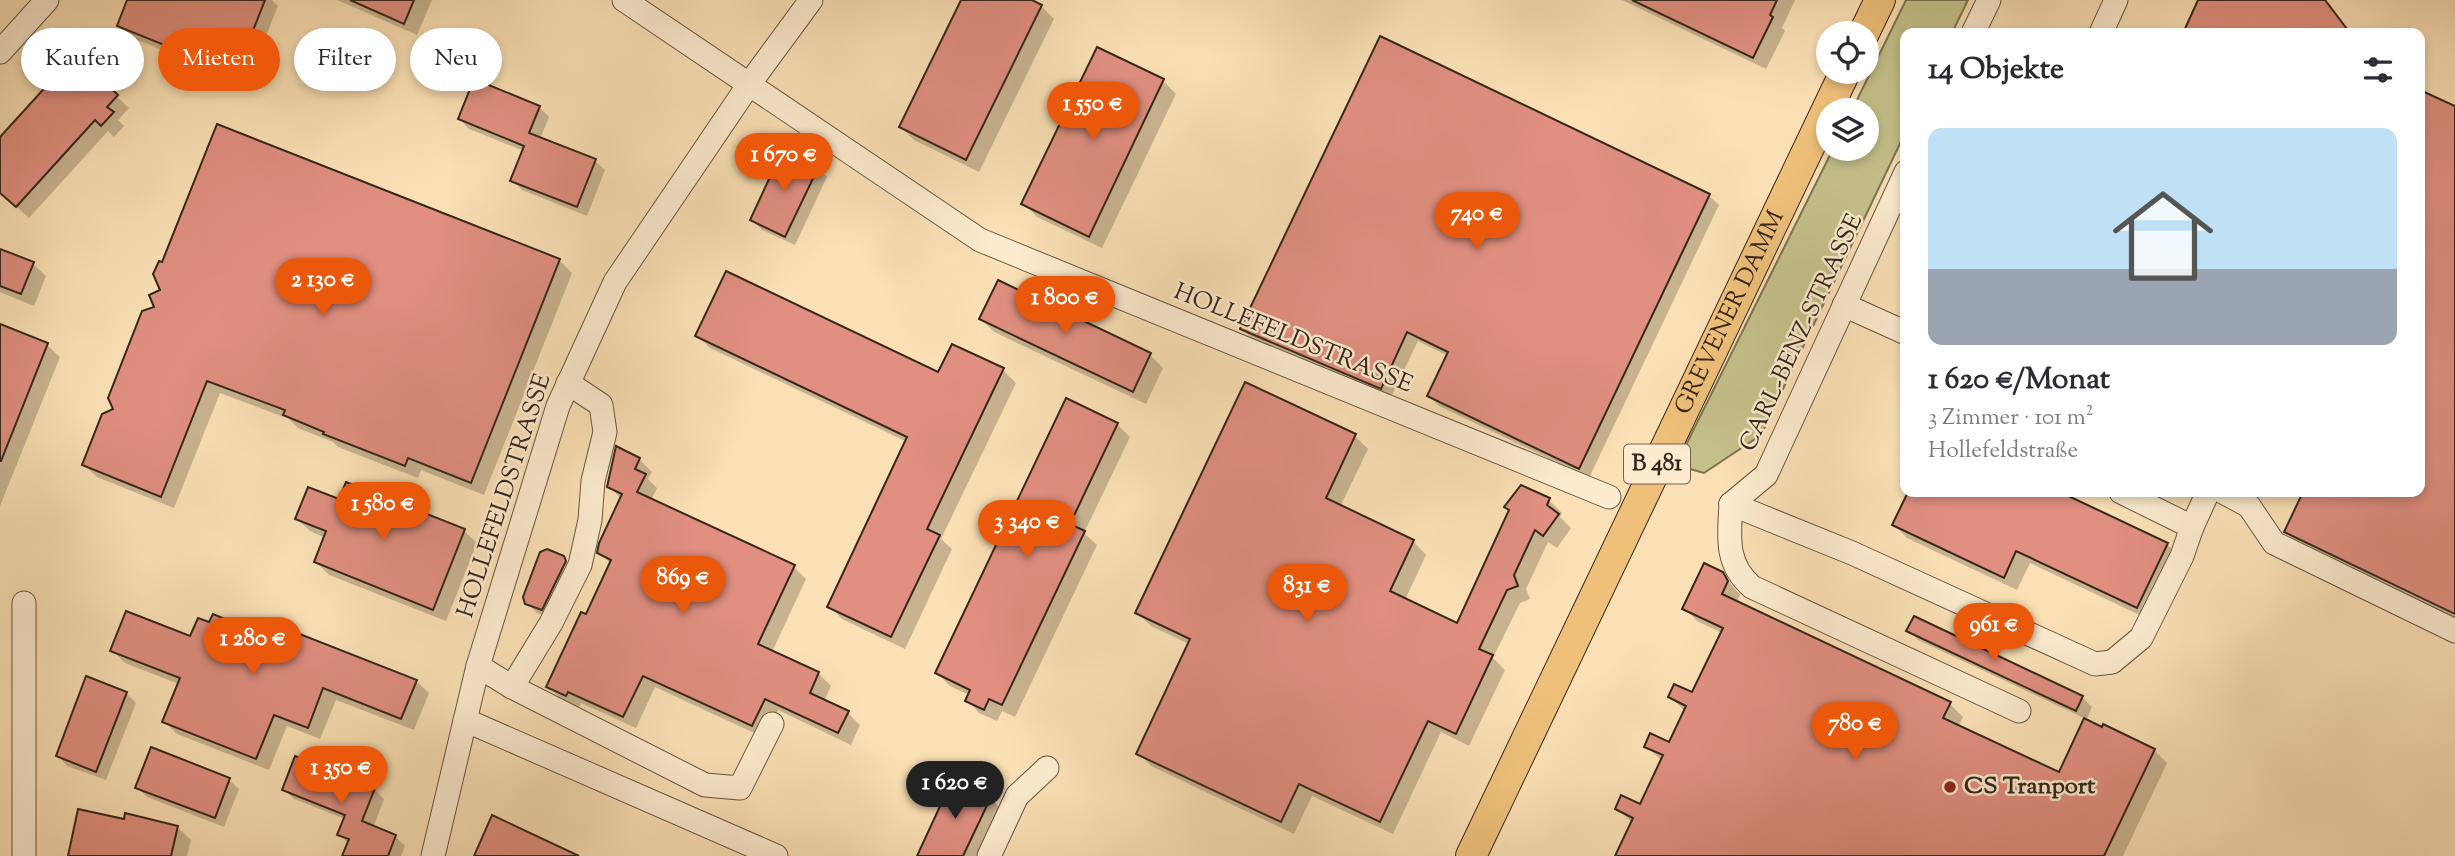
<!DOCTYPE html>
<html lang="de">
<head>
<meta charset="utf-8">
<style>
  :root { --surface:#fff; --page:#f7f7f7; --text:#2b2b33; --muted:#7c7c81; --line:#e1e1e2; --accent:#ea580c }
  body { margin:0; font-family:"Sorts Mill Goudy",serif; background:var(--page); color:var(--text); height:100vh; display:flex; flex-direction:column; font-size:26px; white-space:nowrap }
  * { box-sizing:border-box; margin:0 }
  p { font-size:23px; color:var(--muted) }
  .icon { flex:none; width:38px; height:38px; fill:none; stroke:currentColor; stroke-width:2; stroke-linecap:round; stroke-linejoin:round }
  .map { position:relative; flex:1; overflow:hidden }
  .details { position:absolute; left:1900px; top:28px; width:525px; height:469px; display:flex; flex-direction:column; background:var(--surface); border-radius:14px; box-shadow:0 4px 10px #0003 }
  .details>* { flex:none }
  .banner { position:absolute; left:21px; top:28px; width:665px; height:63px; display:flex; gap:14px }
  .controls { position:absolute; left:1816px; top:21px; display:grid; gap:14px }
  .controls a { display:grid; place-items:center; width:63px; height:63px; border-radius:50%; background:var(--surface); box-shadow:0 4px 10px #0003; font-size:35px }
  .price { position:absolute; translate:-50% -60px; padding:0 16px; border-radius:24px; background:var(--accent); color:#fff; font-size:23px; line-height:46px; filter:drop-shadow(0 2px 4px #0008) }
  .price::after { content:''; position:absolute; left:50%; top:42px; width:21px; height:16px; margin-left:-10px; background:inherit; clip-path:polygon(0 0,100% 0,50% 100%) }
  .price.on { background:#222; color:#fff }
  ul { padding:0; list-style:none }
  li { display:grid; align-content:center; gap:14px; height:371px; padding:0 28px }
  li+li { border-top:2px solid var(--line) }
  li span { display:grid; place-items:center; height:217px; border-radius:14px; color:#555 }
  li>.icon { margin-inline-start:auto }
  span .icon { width:126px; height:126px; fill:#fffc; stroke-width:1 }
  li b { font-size:30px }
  h2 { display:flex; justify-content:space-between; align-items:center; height:84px; padding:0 28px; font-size:30px }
  .pill { padding:0 24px; border-radius:32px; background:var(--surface); box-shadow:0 4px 10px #0003; font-size:24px; line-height:63px }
  .pill.on { background:var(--accent); color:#fff }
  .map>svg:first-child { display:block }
  .green { fill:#c4c18a; stroke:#7c7454; stroke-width:2 }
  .shadow { fill:#0003 }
  .building { fill:#e08f80; stroke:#35271d; stroke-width:2 }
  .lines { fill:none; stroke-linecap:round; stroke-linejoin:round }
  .minor-casing { stroke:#665543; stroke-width:25 }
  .major-casing { stroke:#35271d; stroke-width:32 }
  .minor { stroke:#fcebcf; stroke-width:23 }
  .major { stroke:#eec07a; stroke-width:30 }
  .poi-dot { fill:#8f2418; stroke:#fcebcf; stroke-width:2.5 }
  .labels { text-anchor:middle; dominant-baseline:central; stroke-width:5; stroke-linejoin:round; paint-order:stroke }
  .shield { fill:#fcebcf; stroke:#716252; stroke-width:2 }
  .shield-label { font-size:23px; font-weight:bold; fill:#35271d }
  .street-label { font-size:24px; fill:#35271d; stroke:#fcebcf }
  .poi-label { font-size:24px; font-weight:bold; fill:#35271d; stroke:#fcebcf; text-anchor:start }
</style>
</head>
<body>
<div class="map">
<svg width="2455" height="856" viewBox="0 0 2455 856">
  <rect width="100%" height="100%" fill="#fbe0b5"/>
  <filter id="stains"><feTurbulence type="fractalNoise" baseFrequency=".00286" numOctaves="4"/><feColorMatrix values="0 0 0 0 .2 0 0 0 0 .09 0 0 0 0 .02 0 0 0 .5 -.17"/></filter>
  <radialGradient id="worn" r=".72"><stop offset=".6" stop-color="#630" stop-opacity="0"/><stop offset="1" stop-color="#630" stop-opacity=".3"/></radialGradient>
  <polygon class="green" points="1906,0 1968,0 1952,33 1906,33 1906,131 1761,435 1704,473 1676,465 1833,149 1867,149 1867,110 1852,110"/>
  <g class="shadow">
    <polygon points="129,0 272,0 278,6 247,84 130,37 119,26"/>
    <polygon points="337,0 432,0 417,35"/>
    <polygon points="963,0 1028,0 1041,6 1054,19 979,172 914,140 901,127"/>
    <polygon points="1622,0 1795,0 1782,28 1785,31 1766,69"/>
    <polygon points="2200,0 2326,0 2351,33 2185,33"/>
    <polygon points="1098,49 1163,81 1176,94 1102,248 1037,217 1024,204"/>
    <polygon points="105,62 117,74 106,86 129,108 118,120 124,126 114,137 108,131 29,218 0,192 0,140 53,81"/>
    <polygon points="539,107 549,117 540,139 595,161 605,170 587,216 522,190 512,180 524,151 469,129 460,119"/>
    <polygon points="2455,108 2455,620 2299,545 2286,532 2305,492 2420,492"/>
    <polygon points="818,167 827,177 795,245 762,230 752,220"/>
    <polygon points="1709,196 1719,205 1589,478 1439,406 1429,396 1448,356 1418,341 1391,397 1252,339 1242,329"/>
    <polygon points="0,251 33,264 46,276 34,306 0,292"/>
    <polygon points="559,260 572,273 484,495 421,470 418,478 338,447 333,442 298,428 289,419 220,393 174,508 97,477 84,465 103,416"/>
    <polygon points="999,283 1150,355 1163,368 1146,404 994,332 981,319"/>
    <polygon points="0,325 47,345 60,357 0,506"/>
    <polygon points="697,335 939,375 1003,370 1016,383 941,539 952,549 905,649 842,619 829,606 907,442 710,348"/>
    <polygon points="1117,424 1130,437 1084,533 1097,545 1015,717 1002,711 997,721 979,713 967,700 969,695 950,686 937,673"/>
    <polygon points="1355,436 1368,449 1340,507 1413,541 1426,555 1405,600 1458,625 1549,500 1562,513 1560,517 1571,528 1557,548 1548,542 1526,589 1530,599 1520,603 1493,658 1505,670 1469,746 1441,732 1393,834 1312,796 1294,834 1151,766 1138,753 1189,644 1151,626 1137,613"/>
    <polygon points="639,459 652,472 648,479 657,488 651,500 794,567 806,579 772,652 818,673 831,686 824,701 848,713 860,725 851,745 778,710 765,738 655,687 636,728 581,703 579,707 561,699 548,686 586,617 611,564 599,552 621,499 609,486"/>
    <polygon points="1910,492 2056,492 2167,544 2180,557 2150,620 2030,563 2017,590 1907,538 1894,525"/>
    <polygon points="340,502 464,531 477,543 446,621 329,575 316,562 326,538 310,531 297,519"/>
    <polygon points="563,557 573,568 552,618 537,613 527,603"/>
    <polygon points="1722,573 1740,595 1736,603 1950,704 1963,717 1958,727 2060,775 2086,719 1918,640 1909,630 2082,697 2092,707 2086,721 2154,750 2167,763 2123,856 1617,856 1633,823 1617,809 1640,807 1662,761 1646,746 1669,745 1685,711 1670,697 1693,695 1722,633 1697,621 1684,608"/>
    <polygon points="255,633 416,681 429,693 414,730 336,700 320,739 287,726 269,770 177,734 164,721 179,684 125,663 112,650 191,639"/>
    <polygon points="126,693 136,703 106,780 67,766 58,756"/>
    <polygon points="152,750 229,780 239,789 224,827 147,797 137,787"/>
    <polygon points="296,758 374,789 384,799 373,828 395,836 405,846 401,856 344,856 349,844 339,834 345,819 294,799 284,789"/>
    <polygon points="990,798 1000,808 977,856 919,856"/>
    <polygon points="125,821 177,827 191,840 187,856 69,856"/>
  </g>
  <g class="building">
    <polygon points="127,0 265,0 236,74 117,26"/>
    <polygon points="350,0 414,0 404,24"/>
    <polygon points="961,0 1032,0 1042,5 966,160 899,127"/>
    <polygon points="1632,0 1777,0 1770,15 1773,17 1753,58"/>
    <polygon points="2198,0 2325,0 2350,33 2183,33"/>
    <polygon points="73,31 106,61 95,73 118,95 107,107 114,112 101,126 95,120 16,207 0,193 0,137 51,81 38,69"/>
    <polygon points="1380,36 1710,194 1579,469 1427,396 1448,352 1407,332 1381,389 1240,329"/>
    <polygon points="1097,47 1164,79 1089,237 1021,204"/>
    <polygon points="474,79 540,106 529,133 596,159 577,207 510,181 524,146 458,119"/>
    <polygon points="2420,90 2455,106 2455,614 2284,532 2303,492 2420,492"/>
    <polygon points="217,124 560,259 471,483 408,458 405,466 323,434 324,432 283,415 285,410 207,381 161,497 82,465 102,414 113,409 108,398 142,311 154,307 149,295 160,290 153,274 159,261 162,262"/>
    <polygon points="783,149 819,166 785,237 750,220"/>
    <polygon points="0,249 34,262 21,294 0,286"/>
    <polygon points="726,271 938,372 952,344 1004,368 927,529 940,535 891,637 827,607 907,437 695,336"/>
    <polygon points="998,280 1151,353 1133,392 979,319"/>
    <polygon points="0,324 48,343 1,461 0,461"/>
    <polygon points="1245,382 1356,434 1326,498 1414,540 1390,591 1457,623 1509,510 1504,507 1521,485 1550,498 1547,505 1559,514 1543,536 1535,530 1514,575 1518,586 1507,590 1479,649 1493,655 1456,734 1428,721 1380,822 1299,784 1281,822 1136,754 1190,639 1135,613"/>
    <polygon points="1066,398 1118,423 1070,524 1085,531 1002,705 989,699 984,710 965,701 970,690 935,673"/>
    <polygon points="616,446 640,458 635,469 646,474 637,492 795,565 758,644 819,672 810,693 849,711 838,733 765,699 752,726 643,676 623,717 568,692 566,696 546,687 581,612 586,614 611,560 597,553 599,543 622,494 607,487"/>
    <polygon points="346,482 465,529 433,610 314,562 326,531 295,519 308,487 339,499"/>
    <polygon points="1908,492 2060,492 2168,543 2137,608 2016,551 2004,578 1892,525"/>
    <polygon points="547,549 564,556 566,561 542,610 525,604 523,597 540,552"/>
    <polygon points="1704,563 1723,572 1728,581 1722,594 1951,702 1943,718 2059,772 2084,718 2102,727 2103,724 2155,749 2104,856 1615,856 1633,818 1615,809 1621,795 1640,804 1663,755 1644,747 1650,733 1669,742 1686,706 1668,697 1674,684 1692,692 1723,628 1682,609"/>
    <polygon points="126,611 190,636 198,618 209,622 213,614 254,631 259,618 417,680 401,719 323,688 308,728 274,715 256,759 162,722 180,678 110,651"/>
    <polygon points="1914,616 2083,696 2076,711 1906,631"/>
    <polygon points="86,676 127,692 96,772 56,756"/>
    <polygon points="151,747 230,778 215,818 135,788"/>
    <polygon points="295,756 375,788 362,821 396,835 388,856 342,856 349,839 337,835 345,815 282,790"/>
    <polygon points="953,778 991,797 963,856 917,856"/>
    <polygon points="78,809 124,819 125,813 178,826 171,856 68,856"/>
    <polygon points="492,815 579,856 474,856"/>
  </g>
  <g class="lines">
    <g class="minor-casing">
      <g id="minor">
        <polyline points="624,0 980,240 1609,497"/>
        <polyline points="1973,33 1989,0"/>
        <polyline points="2101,33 2116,0"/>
        <polyline points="0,52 47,0"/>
        <polyline points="1844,305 1906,333"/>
        <polyline points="2223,492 2249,506 2274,543 2455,631"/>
        <polyline points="1731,504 1852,553 2095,664 2112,662 2141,638 2182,556 2192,527 2121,492"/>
        <path d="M1731 504C1729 536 1725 564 1752 587L2019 711"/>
        <polyline points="1731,504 1766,475 1906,172"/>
        <polyline points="2192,527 2208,492"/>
        <polyline points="478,666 512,687 705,785 740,788 772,724"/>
        <polyline points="512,687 551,623 580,565 590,520 593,481 605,432 601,405 568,383"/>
        <polyline points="465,720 776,856"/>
        <polyline points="24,856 24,603"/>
        <polyline points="433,856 478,666 558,406 615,282 750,83 811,0"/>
        <polyline points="989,856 1017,796 1047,768"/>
      </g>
    </g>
    <g class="major-casing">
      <g id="major">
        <polyline points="1864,33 1880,0"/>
        <path id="s1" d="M1471 856 1845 72"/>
      </g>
    </g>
    <use href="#minor" class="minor"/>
    <use href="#major" class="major"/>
  </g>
  <circle class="poi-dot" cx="1950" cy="787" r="7"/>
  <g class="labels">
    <rect class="shield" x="1624" y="444.5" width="66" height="39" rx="5"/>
    <g class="shield-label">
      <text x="1657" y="464">B 481</text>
    </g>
    <g class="street-label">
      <text stroke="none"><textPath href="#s1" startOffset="602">GREVENER DAMM</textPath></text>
      <text transform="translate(1802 333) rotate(-65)">CARL-BENZ-STRASSE</text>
      <text transform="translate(1293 339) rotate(22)">HOLLEFELDSTRASSE</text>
      <text transform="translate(505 496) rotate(-72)">HOLLEFELDSTRASSE</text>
    </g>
    <g class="poi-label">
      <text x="1964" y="787">CS Tranport</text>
    </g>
  </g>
  <rect width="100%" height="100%" filter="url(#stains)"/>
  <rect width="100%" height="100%" fill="url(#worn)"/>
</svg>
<div class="controls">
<a><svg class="icon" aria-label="locate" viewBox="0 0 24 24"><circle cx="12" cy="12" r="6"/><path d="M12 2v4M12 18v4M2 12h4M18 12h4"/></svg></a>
<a><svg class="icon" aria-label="layers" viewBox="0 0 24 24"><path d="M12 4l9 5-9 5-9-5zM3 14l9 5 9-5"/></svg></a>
</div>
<b class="price" style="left:1093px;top:142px">1 550 €</b>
<b class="price" style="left:784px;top:193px">1 670 €</b>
<b class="price" style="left:1477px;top:252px">740 €</b>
<b class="price" style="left:323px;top:318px">2 130 €</b>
<b class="price" style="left:1065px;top:336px">1 800 €</b>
<b class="price" style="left:383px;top:542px">1 580 €</b>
<b class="price" style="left:1027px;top:560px">3 340 €</b>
<b class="price" style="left:683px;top:616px">869 €</b>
<b class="price" style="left:1307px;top:624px">831 €</b>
<b class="price" style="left:1994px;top:663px">961 €</b>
<b class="price" style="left:253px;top:677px">1 280 €</b>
<b class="price" style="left:1855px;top:762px">780 €</b>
<b class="price" style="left:341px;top:806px">1 350 €</b>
<b class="price on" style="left:955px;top:821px">1 620 €</b>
<div class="banner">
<a class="pill">Kaufen</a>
<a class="pill on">Mieten</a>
<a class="pill">Filter</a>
<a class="pill">Neu</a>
</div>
<section class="details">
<h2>14 Objekte<svg class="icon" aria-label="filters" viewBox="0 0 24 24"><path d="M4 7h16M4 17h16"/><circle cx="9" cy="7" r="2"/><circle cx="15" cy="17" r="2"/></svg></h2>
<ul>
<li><span style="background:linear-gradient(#bfe0f5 65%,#9aa5b1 0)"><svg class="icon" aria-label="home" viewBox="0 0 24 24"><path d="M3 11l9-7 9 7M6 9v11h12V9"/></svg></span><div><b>1 620 €/Monat</b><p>3 Zimmer · 101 m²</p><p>Hollefeldstraße</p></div></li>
</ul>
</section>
</div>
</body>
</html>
